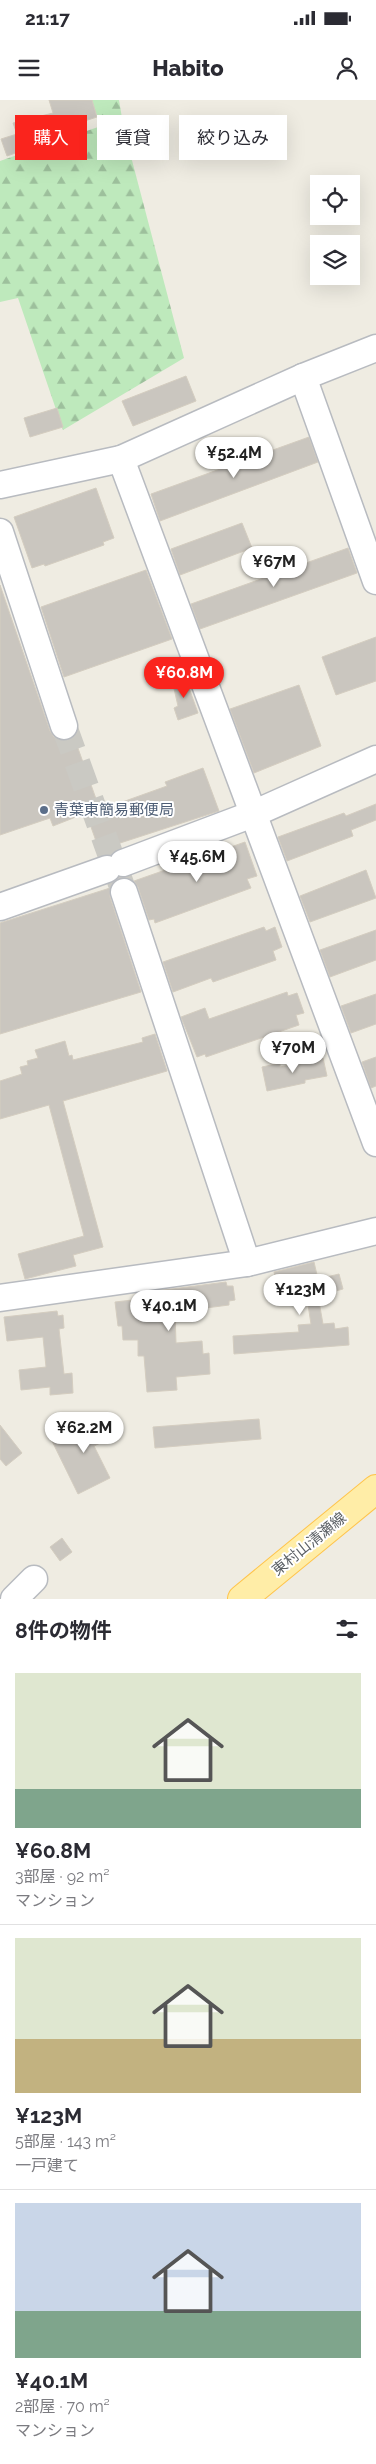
<!DOCTYPE html>
<html lang="ja">
<head>
<meta charset="utf-8">
<style>
  :root { --surface:#fff; --page:#f7f7f7; --text:#2b2b33; --muted:#7c7c81; --line:#e1e1e2; --accent:#fa241d }
  body { margin:0; font-family:Raleway,"Noto Sans JP",sans-serif; background:var(--page); color:var(--text); height:100vh; display:flex; flex-direction:column; font-size:19px; white-space:nowrap }
  * { box-sizing:border-box; margin:0 }
  p { font-size:16px; color:var(--muted) }
  .icon { flex:none; width:28px; height:28px; fill:none; stroke:currentColor; stroke-width:2; stroke-linecap:round; stroke-linejoin:round }
  .map { position:relative; height:1499px; overflow:hidden }
  .side { display:flex; flex-direction:column; background:var(--surface); flex:1 }
  .side>* { flex:none }
  .guide { position:absolute; left:15px; top:15px; width:346px; height:45px; display:flex; gap:10px }
  .fabs { position:absolute; left:310px; top:75px; display:grid; gap:10px }
  .fabs a { display:grid; place-items:center; width:50px; height:50px; border-radius:0px; background:var(--surface); box-shadow:0 5px 20px #0002; font-size:25px }
  .price { position:absolute; translate:-50% -42px; padding:0 11px; border-radius:18px; background:#fff; color:#222; font-size:16px; line-height:32px; filter:drop-shadow(0 1px 2px #0008) }
  .price::after { content:''; position:absolute; left:50%; top:30px; width:15px; height:11px; margin-left:-8px; background:inherit; clip-path:polygon(0 0,100% 0,50% 100%) }
  .price.on { background:var(--accent); color:#fff }
  ul { padding:0; list-style:none }
  li { display:grid; align-content:center; gap:10px; height:265px; padding:0 15px }
  li+li { border-top:1px solid var(--line) }
  li span { display:grid; place-items:center; height:155px; border-radius:0px; color:#555 }
  li>.icon { margin-inline-start:auto }
  span .icon { width:90px; height:90px; fill:#fffc; stroke-width:1 }
  li b { font-size:21px }
  h2 { display:flex; justify-content:space-between; align-items:center; height:60px; padding:0 15px; font-size:21px }
  .pill { padding:0 18px; border-radius:0px; background:var(--surface); box-shadow:0 5px 20px #0002; font-size:18px; line-height:45px }
  .pill.on { background:var(--accent); color:#fff }
  .status { display:flex; justify-content:space-between; align-items:center; height:35px; padding:0 25px; background:var(--surface); direction:ltr }
  .status svg { height:14px; fill:currentColor }
  header { display:flex; justify-content:space-between; align-items:center; height:65px; padding:0 15px; background:var(--surface); font-size:22px; font-weight:800 }
  .map>svg:first-child { display:block }
  .forest { fill:url(#forest-firs) }
  .building { fill:#cac6bf; stroke:#d4cdc0 }
  .lines { fill:none; stroke-linecap:round; stroke-linejoin:round }
  .minor-tunnel { stroke:#cac9c3; stroke-width:26; stroke-dasharray:26 13; stroke-linecap:butt }
  .minor-casing { stroke:#b8bbc0; stroke-width:29 }
  .major-casing { stroke:#ffc44b; stroke-width:30 }
  .minor { stroke:#fff; stroke-width:26 }
  .major { stroke:#ffeda7; stroke-width:28 }
  .service-dot { fill:#5c6f8a; stroke:#fff; stroke-width:2 }
  .labels { text-anchor:middle; dominant-baseline:central; stroke-width:4; stroke-linejoin:round; paint-order:stroke }
  .service-label { font-size:15px; fill:#4e5e75; stroke:#fff; text-anchor:start }
  .street-label { font-size:15px; fill:#5b6065; stroke:#fff }
</style>
</head>
<body>
<div class="status"><b>21:17</b><svg viewBox="0 0 49 12"><path d="M0 12V9h3v3zM5 12V6h3v6zM10 12V3h3v9zM15 12V0h3v12zM26 1h20v11H26zM47 4h2v5h-2z"/></svg></div>
<header><svg class="icon" aria-label="menu" viewBox="0 0 24 24"><path d="M4 6h16M4 12h16M4 18h16"/></svg>Habito<svg class="icon" aria-label="person" viewBox="0 0 24 24"><circle cx="12" cy="8" r="4"/><path d="M4 21q1-7 8-7t8 7"/></svg></header>
<div class="map">
<svg width="376" height="1499" viewBox="0 0 376 1499">
  <defs>
    <pattern id="forest-firs" width="22" height="20" patternUnits="userSpaceOnUse" patternTransform="scale(1.25)"><rect width="22" height="20" fill="#bee9bc"/><path d="M5 1l3.5 6h-7zM16 11l3.5 6h-7z" fill="#9dc09c"/></pattern>
  </defs>
  <rect width="100%" height="100%" fill="#efece2"/>
  <polygon class="forest" points="91,0 119,0 124,30 184,258 63,330 18,198 0,202 0,61 101,26"/>
  <g class="building">
    <polygon points="49,0 92,0 97,17 72,25 77,45 65,49 62,40 48,44 47,42 7,56 1,39 17,34 13,23 53,13"/>
    <polygon points="186,276 196,301 133,326 122,301"/>
    <polygon points="57,308 63,327 30,337 24,318"/>
    <polygon points="309,337 318,362 160,421 151,394"/>
    <polygon points="96,388 114,438 103,442 104,445 45,466 44,464 32,468 14,417"/>
    <polygon points="242,423 252,448 180,475 171,449"/>
    <polygon points="348,448 357,473 200,529 191,504"/>
    <polygon points="146,470 172,539 64,577 41,507"/>
    <polygon points="0,485 50,631 54,637 60,641 68,640 74,637 100,710 167,686 165,682 203,668 219,711 117,744 119,749 111,755 101,755 86,713 53,726 50,718 0,735"/>
    <polygon points="376,537 376,581 336,595 322,557"/>
    <polygon points="184,574 198,613 178,620 174,608 178,606 172,580"/>
    <polygon points="299,585 321,646 254,673 230,609"/>
    <polygon points="376,704 376,720 351,730 353,736 287,761 278,737 344,713 346,716"/>
    <polygon points="245,742 257,776 247,779 251,788 155,823 154,819 149,820 138,787 134,781"/>
    <polygon points="366,770 376,798 310,822 300,796"/>
    <polygon points="110,788 110,797 141,892 0,934 0,823"/>
    <polygon points="264,827 266,831 275,827 282,847 273,851 276,860 213,882 211,878 173,892 163,862"/>
    <polygon points="376,830 376,860 330,877 320,850"/>
    <polygon points="287,892 288,896 297,893 304,913 296,915 299,925 206,957 205,954 197,957 181,917 205,908 209,919"/>
    <polygon points="376,894 376,924 351,933 341,906"/>
    <polygon points="155,934 167,971 63,1001 103,1147 73,1155 76,1166 25,1179 18,1154 84,1136 49,1005 0,1019 0,981 22,974 20,967 28,965 27,961 38,958 35,950 65,941 69,956 72,955 73,960 143,942 142,938"/>
    <polygon points="376,957 376,986 371,988 362,962"/>
    <polygon points="323,958 327,976 305,980 305,983 267,991 262,967 280,963 280,967"/>
    <polygon points="314,1162 318,1179 339,1174 343,1189 318,1196 323,1224 334,1223 335,1229 348,1227 349,1245 234,1254 233,1236 299,1232 298,1225 311,1224 305,1186 279,1192 274,1172"/>
    <polygon points="226,1182 227,1186 233,1186 235,1200 229,1201 229,1205 175,1212 176,1243 202,1241 203,1254 209,1253 210,1274 176,1277 177,1290 147,1292 144,1256 138,1256 138,1240 123,1240 122,1226 118,1226 115,1202 150,1198 149,1192"/>
    <polygon points="57,1211 58,1216 63,1215 64,1228 59,1229 64,1274 72,1273 73,1293 50,1295 50,1287 21,1290 19,1270 46,1267 43,1237 7,1241 4,1217"/>
    <polygon points="103,1316 113,1337 94,1346 110,1378 78,1394 52,1341"/>
    <polygon points="259,1319 261,1339 155,1348 153,1327"/>
    <polygon points="0,1325 22,1353 6,1366 0,1359"/>
    <polygon points="62,1438 72,1452 60,1461 50,1447"/>
  </g>
  <g class="lines">
    <polyline class="minor-tunnel" points="64,626 124,792"/>
    <g class="minor-casing">
      <g id="minor">
        <polyline points="303,277 376,481"/>
        <polyline points="121,359 376,1043"/>
        <polyline points="0,385 121,359 303,277 376,248"/>
        <polyline points="0,432 64,626"/>
        <polyline points="123,763 253,714 376,659"/>
        <polyline points="124,792 247,1163"/>
        <polyline points="0,807 107,769"/>
        <polyline points="0,1198 247,1163 376,1131"/>
        <polyline points="14,1499 34,1479"/>
      </g>
    </g>
    <g class="major-casing">
      <polyline id="major" points="242,1499 376,1389"/>
    </g>
    <use href="#minor" class="minor"/>
    <use href="#major" class="major"/>
  </g>
  <circle class="service-dot" cx="44" cy="710" r="5"/>
  <g class="labels">
    <g class="service-label">
      <text x="54" y="710">青葉東簡易郵便局</text>
    </g>
    <g class="street-label">
      <text transform="translate(309 1444) rotate(-39)">東村山清瀬線</text>
    </g>
  </g>
</svg>
<div class="fabs">
<a><svg class="icon" aria-label="locate" viewBox="0 0 24 24"><circle cx="12" cy="12" r="6"/><path d="M12 2v4M12 18v4M2 12h4M18 12h4"/></svg></a>
<a><svg class="icon" aria-label="layers" viewBox="0 0 24 24"><path d="M12 4l9 5-9 5-9-5zM3 14l9 5 9-5"/></svg></a>
</div>
<b class="price" style="left:234px;top:379px">¥52.4M</b>
<b class="price" style="left:274px;top:488px">¥67M</b>
<b class="price on" style="left:184px;top:599px">¥60.8M</b>
<b class="price" style="left:197px;top:783px">¥45.6M</b>
<b class="price" style="left:293px;top:974px">¥70M</b>
<b class="price" style="left:300px;top:1216px">¥123M</b>
<b class="price" style="left:169px;top:1232px">¥40.1M</b>
<b class="price" style="left:84px;top:1354px">¥62.2M</b>
<div class="guide">
<a class="pill on">購入</a>
<a class="pill">賃貸</a>
<a class="pill">絞り込み</a>
</div>
</div>
<section class="side">
<h2>8件の物件<svg class="icon" aria-label="filters" viewBox="0 0 24 24"><path d="M4 7h16M4 17h16"/><circle cx="9" cy="7" r="2"/><circle cx="15" cy="17" r="2"/></svg></h2>
<ul>
<li><span style="background:linear-gradient(#dfe7d0 75%,#7fa58c 0)"><svg class="icon" aria-label="home" viewBox="0 0 24 24"><path d="M3 11l9-7 9 7M6 9v11h12V9"/></svg></span><div><b>¥60.8M</b><p>3部屋 · 92 m²</p><p>マンション</p></div></li>
<li><span style="background:linear-gradient(#dfe7d0 65%,#c2b280 0)"><svg class="icon" aria-label="home" viewBox="0 0 24 24"><path d="M3 11l9-7 9 7M6 9v11h12V9"/></svg></span><div><b>¥123M</b><p>5部屋 · 143 m²</p><p>一戸建て</p></div></li>
<li><span style="background:linear-gradient(#c9d6e8 70%,#7fa58c 0)"><svg class="icon" aria-label="home" viewBox="0 0 24 24"><path d="M3 11l9-7 9 7M6 9v11h12V9"/></svg></span><div><b>¥40.1M</b><p>2部屋 · 70 m²</p><p>マンション</p></div></li>
</ul>
</section>
</body>
</html>
